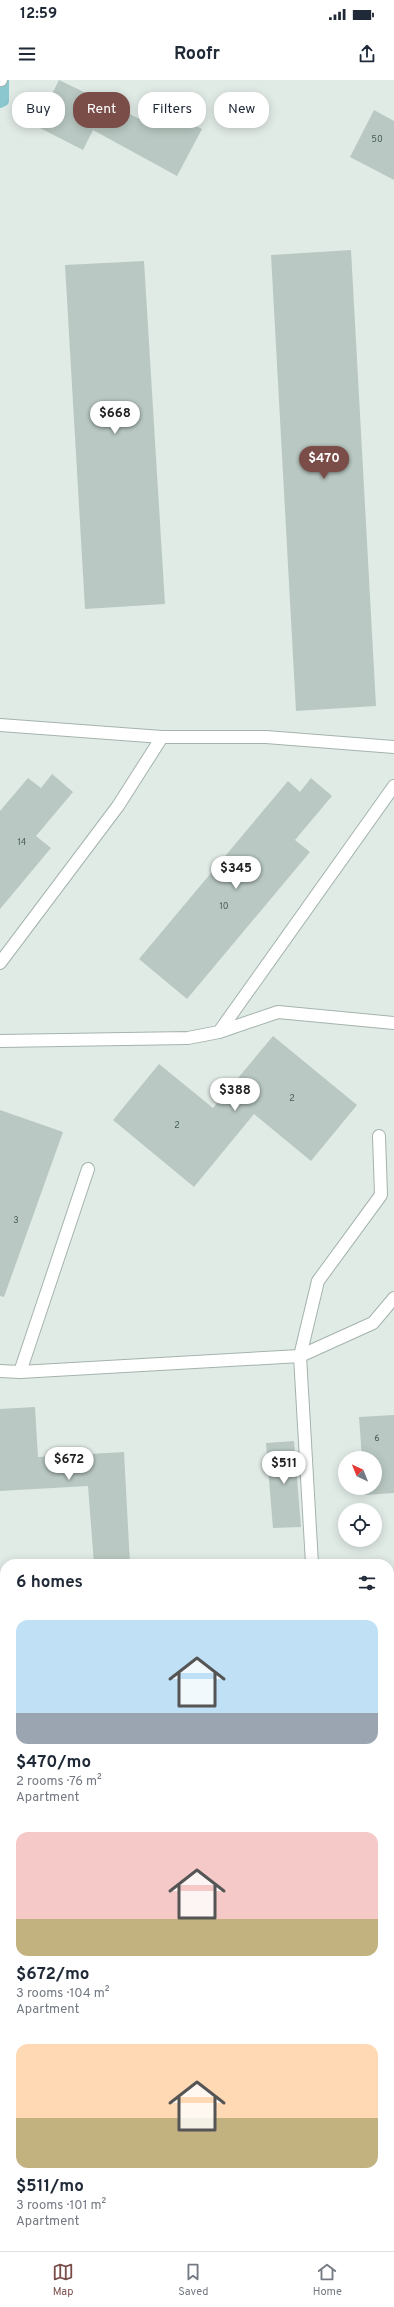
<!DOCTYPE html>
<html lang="en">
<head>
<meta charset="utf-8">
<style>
  :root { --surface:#fff; --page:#f6f6f7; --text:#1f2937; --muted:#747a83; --line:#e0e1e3; --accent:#7b4d49 }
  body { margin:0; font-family:Overpass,sans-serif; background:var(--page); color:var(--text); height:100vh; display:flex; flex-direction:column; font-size:15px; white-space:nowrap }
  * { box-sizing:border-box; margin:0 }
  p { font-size:13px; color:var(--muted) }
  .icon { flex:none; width:22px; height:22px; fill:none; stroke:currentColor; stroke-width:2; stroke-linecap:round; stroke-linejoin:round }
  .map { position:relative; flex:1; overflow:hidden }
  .panel { position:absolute; left:0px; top:1479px; width:394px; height:692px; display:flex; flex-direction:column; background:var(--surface); border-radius:16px 16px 0 0; box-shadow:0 2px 10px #0003 }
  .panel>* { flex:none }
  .top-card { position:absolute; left:12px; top:12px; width:370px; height:36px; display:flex; gap:8px }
  .needle { width:26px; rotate:317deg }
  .buttons { position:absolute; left:338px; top:1371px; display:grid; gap:8px }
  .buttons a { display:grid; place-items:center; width:44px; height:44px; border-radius:50%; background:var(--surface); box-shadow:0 2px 10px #0003; font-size:20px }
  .price { position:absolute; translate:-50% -34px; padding:0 9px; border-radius:14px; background:#fff; color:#222; font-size:13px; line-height:26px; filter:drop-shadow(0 1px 2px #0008) }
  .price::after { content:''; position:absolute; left:50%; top:24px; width:12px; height:9px; margin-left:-6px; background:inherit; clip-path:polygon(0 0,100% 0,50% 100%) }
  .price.on { background:var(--accent); color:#fff }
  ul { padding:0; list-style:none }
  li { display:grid; align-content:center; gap:8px; height:212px; padding:0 16px }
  li span { display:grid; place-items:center; height:124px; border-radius:12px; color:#555 }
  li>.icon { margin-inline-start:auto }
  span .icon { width:72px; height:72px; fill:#fffc; stroke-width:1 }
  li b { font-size:17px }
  h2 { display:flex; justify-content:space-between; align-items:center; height:48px; padding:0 16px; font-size:17px }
  .tag { padding:0 14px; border-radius:16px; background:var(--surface); box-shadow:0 2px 10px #0003; font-size:14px; line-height:36px }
  .tag.on { background:var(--accent); color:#fff }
  .status { display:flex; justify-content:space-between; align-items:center; height:28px; padding:0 20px; background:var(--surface); direction:ltr }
  .status svg { height:11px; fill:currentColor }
  header { display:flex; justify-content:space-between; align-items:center; height:52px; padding:0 16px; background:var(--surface); font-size:18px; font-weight:700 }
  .dock { display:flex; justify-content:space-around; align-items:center; height:56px; border-top:1px solid var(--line); background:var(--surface); font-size:11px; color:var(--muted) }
  .dock a { display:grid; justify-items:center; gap:2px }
  .dock .on { color:var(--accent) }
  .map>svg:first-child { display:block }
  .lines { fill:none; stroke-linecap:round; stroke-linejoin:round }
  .stream { stroke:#8bc7ce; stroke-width:10 }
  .canal { stroke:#8bc7ce; stroke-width:37 }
  .building { fill:#b9c8c2 }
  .lane-casing { stroke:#a4b3ad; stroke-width:14 }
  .street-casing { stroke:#a4b3ad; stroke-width:14 }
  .lane { stroke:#fff; stroke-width:12 }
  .street { stroke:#fff; stroke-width:12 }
  .labels { text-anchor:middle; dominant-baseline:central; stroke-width:3; stroke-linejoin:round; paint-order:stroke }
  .number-label { font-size:9px; fill:#485e57 }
</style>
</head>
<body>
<div class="status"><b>12:59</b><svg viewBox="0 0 49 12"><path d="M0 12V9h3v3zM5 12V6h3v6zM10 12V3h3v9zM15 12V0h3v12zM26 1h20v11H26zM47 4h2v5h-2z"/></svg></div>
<header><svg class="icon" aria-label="menu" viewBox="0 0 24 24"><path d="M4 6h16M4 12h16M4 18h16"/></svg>Roofr<svg class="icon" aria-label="share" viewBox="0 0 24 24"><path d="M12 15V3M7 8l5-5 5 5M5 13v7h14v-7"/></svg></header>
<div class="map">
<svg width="394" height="2171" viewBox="0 0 394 2171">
  <rect width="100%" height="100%" fill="#e1ebe6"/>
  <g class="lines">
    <polyline class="stream" points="0,23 4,21 4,0"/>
    <g class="canal">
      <polyline points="389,1891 394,1886"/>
      <polyline points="389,1972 394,1979"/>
    </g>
  </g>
  <g class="building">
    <polygon points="59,0 146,42 156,25 202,49 177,96 93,50 83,70 36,46"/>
    <polygon points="374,30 394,41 394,100 350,77"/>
    <polygon points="351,170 376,626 296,631 271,175"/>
    <polygon points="144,181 165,524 85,529 65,185"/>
    <polygon points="52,694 73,712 36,756 51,768 0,829 0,731 28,698 41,708"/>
    <polygon points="311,698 332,716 295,760 310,772 187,919 139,879 288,701 300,712"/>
    <polygon points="273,956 357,1025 311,1081 254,1034 194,1107 113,1040 159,984 213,1028"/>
    <polygon points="0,1030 63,1052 4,1217 0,1216"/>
    <polygon points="35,1327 38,1377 124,1372 130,1484 94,1484 88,1406 0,1411 0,1329"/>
    <polygon points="394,1335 394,1413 365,1415 364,1408 375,1408 375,1378 362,1378 359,1337"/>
    <polygon points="294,1361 301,1447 273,1448 266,1363"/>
  </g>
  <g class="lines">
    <g class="lane-casing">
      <g id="lane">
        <polyline points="0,645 162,657 266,657 394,667"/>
        <polyline points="0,883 118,726 162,657"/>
        <polyline points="219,952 278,932 394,943"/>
        <polyline points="0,961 188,958 219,952 394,706"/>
        <polyline points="300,1276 318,1201 381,1115 379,1056"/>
        <polyline points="300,1276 373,1243 394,1218"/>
        <polyline points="0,1291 20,1292 300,1276 312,1484"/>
        <polyline points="20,1292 88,1089"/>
        <polyline points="0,2023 5,2022"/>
        <polyline points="389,2056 394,2060"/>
      </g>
    </g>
    <g class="street-casing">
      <polyline id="street" points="0,0 1,0"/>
    </g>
    <use href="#lane" class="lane"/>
    <use href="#street" class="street"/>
  </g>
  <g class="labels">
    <g class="number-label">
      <text x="377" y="59">50</text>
      <text x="22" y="762">14</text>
      <text x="224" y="826">10</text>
      <text x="292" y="1018">2</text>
      <text x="177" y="1045">2</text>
      <text x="16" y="1140">3</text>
      <text x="377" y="1358">6</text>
    </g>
  </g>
</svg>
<div class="buttons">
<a><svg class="needle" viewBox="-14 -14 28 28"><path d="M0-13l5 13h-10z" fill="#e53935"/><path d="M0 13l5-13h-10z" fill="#747a83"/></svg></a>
<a><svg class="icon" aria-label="locate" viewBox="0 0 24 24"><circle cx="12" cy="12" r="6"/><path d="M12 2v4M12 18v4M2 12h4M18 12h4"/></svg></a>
</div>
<b class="price" style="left:115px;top:355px">$668</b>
<b class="price on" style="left:324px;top:400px">$470</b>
<b class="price" style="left:236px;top:810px">$345</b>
<b class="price" style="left:235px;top:1032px">$388</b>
<b class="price" style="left:69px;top:1401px">$672</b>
<b class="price" style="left:284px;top:1405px">$511</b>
<div class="top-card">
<a class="tag">Buy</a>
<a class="tag on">Rent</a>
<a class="tag">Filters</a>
<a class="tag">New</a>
</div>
<section class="panel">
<h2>6 homes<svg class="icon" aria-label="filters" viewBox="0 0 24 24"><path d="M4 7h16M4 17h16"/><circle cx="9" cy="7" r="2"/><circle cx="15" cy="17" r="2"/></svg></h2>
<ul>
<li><span style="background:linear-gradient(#bfe0f5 75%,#9aa5b1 0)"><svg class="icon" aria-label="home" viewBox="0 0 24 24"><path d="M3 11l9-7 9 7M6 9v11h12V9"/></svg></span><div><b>$470/mo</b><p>2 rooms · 76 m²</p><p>Apartment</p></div></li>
<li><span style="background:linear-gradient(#f6c9c9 70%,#c2b280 0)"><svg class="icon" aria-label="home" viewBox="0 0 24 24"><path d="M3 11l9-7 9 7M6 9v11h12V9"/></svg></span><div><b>$672/mo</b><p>3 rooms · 104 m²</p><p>Apartment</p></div></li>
<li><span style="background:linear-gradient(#ffd9b3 60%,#c2b280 0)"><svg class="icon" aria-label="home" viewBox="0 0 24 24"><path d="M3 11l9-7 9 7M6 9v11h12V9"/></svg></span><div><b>$511/mo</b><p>3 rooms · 101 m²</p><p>Apartment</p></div></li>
</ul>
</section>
</div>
<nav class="dock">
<a class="on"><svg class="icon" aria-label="map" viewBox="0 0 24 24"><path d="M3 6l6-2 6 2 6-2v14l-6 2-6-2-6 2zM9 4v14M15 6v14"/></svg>Map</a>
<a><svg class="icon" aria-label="saved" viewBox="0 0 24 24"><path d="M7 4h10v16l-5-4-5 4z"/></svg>Saved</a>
<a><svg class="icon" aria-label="home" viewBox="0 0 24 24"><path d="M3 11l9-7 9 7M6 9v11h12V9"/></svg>Home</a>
</nav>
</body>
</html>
